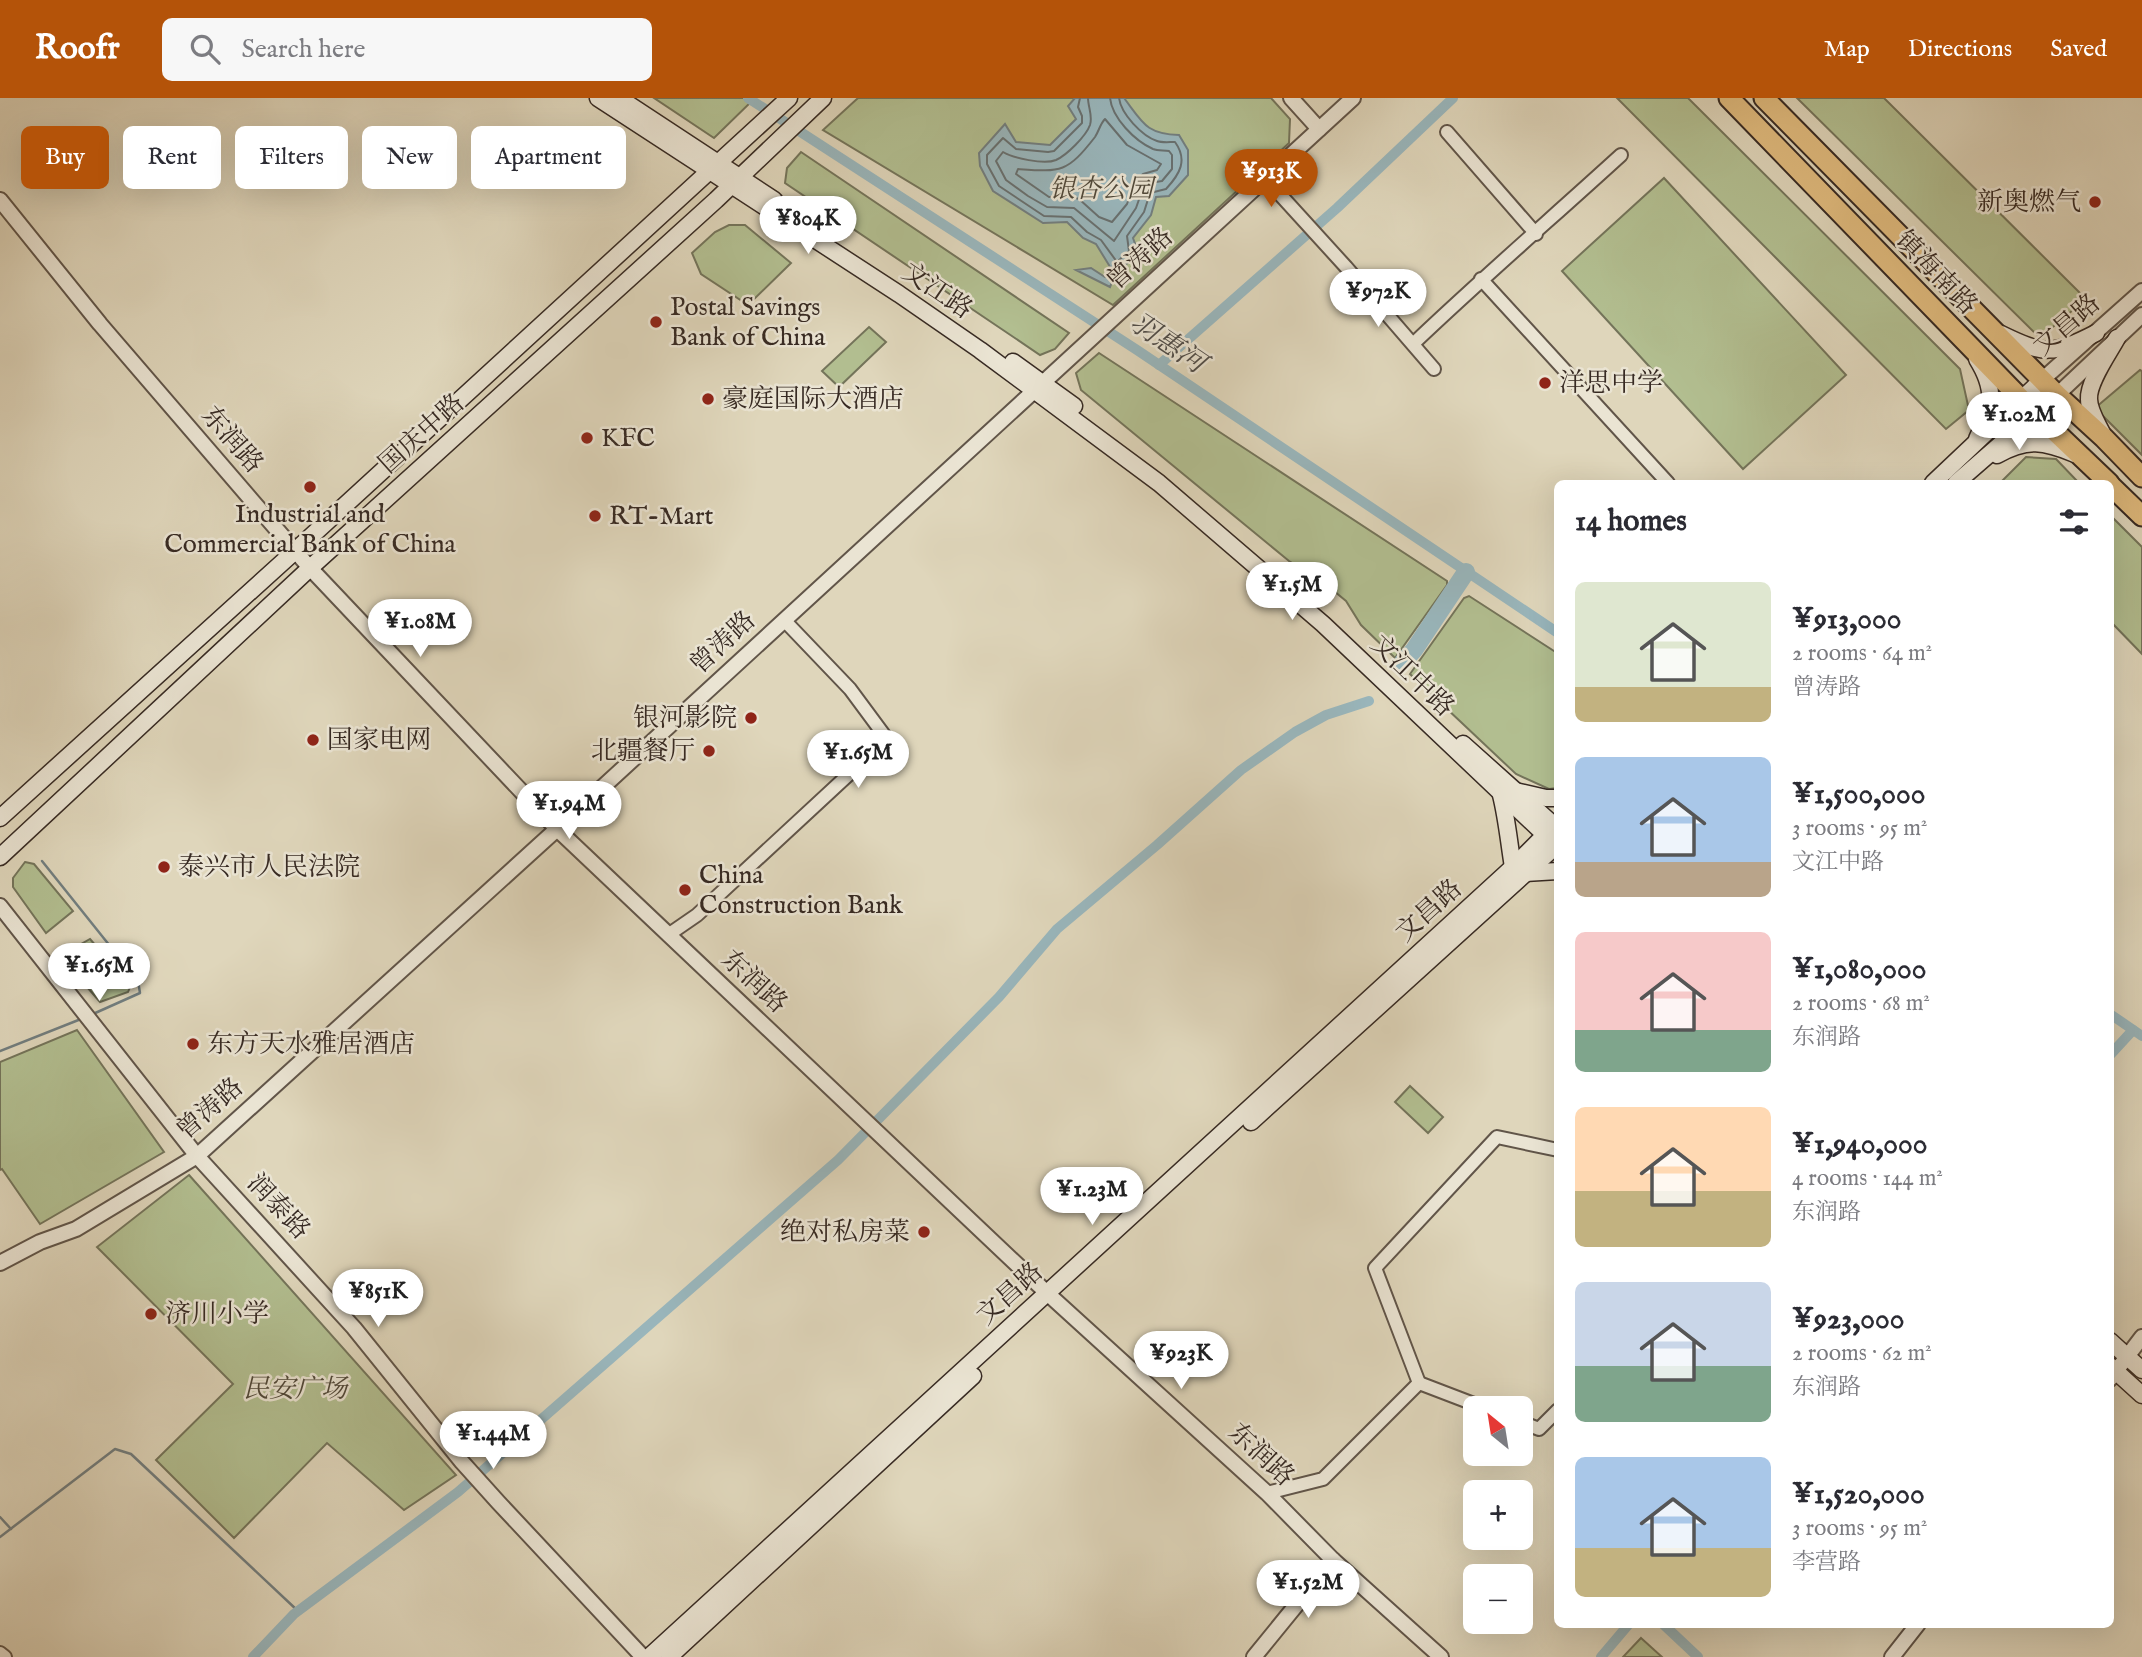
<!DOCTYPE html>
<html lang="en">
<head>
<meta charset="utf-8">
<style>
  :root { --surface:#fff; --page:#f7f7f7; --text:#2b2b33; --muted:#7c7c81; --accent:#b45309 }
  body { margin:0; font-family:"IM FELL English","Noto Serif SC",serif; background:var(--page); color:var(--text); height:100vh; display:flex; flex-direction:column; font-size:26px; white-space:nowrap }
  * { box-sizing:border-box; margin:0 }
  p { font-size:23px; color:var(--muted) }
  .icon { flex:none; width:38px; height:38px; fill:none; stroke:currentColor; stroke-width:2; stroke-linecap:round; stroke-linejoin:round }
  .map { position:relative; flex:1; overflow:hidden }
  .sheet { position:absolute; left:1554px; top:382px; width:560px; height:1148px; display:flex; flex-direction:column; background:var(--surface); border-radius:10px; box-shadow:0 7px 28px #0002 }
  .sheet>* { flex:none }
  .banner { position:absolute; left:21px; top:28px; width:665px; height:63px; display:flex; gap:14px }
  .needle { width:46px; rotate:330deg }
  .controls { position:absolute; left:1463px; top:1298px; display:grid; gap:14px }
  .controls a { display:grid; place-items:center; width:70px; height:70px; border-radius:10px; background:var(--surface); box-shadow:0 7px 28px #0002; font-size:35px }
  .price { position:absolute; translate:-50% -60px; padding:0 16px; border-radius:24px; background:#fff; color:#222; font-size:23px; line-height:46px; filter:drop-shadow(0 2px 4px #0008) }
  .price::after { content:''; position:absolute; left:50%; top:42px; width:21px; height:16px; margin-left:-10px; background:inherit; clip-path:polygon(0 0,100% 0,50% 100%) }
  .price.active { background:var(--accent); color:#fff }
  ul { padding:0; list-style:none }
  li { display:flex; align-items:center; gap:21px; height:175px; padding:0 21px }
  li span { display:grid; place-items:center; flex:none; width:196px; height:140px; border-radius:10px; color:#555 }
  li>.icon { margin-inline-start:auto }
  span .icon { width:84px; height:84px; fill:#fffc; stroke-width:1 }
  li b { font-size:30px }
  h2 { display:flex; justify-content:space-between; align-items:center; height:84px; padding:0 21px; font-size:30px }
  .pill { padding:0 24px; border-radius:10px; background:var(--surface); box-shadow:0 7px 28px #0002; font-size:24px; line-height:63px }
  .pill.active { background:var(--accent); color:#fff }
  header { display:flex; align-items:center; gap:42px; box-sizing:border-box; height:98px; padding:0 35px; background:var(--accent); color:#fff }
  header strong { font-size:33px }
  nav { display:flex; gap:38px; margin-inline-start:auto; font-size:24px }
  .search { width:490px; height:63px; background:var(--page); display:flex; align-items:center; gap:18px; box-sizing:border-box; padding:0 24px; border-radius:10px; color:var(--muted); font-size:26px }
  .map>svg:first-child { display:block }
  .green { fill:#b2be90; stroke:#74745a; stroke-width:2 }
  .water { fill:#99b6bc; stroke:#727e7f; stroke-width:2 }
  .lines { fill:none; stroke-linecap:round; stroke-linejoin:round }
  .shore { stroke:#687070; stroke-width:2 }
  .stream { stroke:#727e7f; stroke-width:2.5 }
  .canal { stroke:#99b6bc; stroke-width:10 }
  .river { stroke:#99b6bc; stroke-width:18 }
  .minor-casing { stroke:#615549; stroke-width:16 }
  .tertiary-casing { stroke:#615549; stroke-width:18 }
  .secondary-casing { stroke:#372a23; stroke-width:19 }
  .trunk-casing { stroke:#372a23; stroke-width:23 }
  .minor { stroke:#eae4d3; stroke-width:12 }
  .tertiary { stroke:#eae4d3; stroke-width:14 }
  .secondary { stroke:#eae4d3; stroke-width:16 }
  .trunk { stroke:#e0bb7e; stroke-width:19 }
  .poi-dot { fill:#8f2418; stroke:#eae4d3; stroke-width:2.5 }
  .labels { text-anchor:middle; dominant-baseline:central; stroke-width:5; stroke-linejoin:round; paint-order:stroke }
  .park-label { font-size:26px; font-style:italic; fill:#504839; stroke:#eae4d3 }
  .poi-label { font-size:26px; fill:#372a23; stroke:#eae4d3; text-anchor:start }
  .street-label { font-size:26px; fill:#372a23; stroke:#eae4d3 }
  .water-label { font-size:28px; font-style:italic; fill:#504d49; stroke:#eae4d3 }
</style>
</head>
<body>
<header>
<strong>Roofr</strong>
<div class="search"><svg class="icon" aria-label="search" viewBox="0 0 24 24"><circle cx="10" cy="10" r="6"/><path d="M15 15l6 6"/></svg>Search here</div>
<nav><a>Map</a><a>Directions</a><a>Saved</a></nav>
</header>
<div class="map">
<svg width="2142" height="1559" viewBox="0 0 2142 1559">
  <rect width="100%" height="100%" fill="#dfd6bb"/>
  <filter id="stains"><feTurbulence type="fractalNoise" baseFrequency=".00286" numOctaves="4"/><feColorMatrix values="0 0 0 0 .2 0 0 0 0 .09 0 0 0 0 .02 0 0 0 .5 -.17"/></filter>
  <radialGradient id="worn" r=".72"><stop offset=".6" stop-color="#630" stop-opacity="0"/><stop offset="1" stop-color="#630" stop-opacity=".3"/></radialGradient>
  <g class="green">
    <polygon points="654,0 755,0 714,40"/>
    <polygon points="858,0 1271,0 1290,21 1289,45 1113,207 823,32"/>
    <polygon points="1617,0 1688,0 1960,271 1969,312 1946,331"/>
    <polygon points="1797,0 1884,0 2086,201 2040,240"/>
    <polygon points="801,54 1069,235 1055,251 1040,257 785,85 787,70"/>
    <polygon points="1664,80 1846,277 1743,371 1562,173"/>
    <polygon points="729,127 745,127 791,165 748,207 701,176 692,155 715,134"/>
    <polygon points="869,229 886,244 839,289 822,273"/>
    <polygon points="1099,255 1447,483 1447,487 1395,560 1361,527 1346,503 1323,484 1289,463 1081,292 1076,275"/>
    <polygon points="2140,272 2142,273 2142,357 2095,310"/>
    <polygon points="2026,359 2056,361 2079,385 2000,385"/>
    <polygon points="2110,417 2142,449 2142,556 2111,524"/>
    <polygon points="1469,498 1557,555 1557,690 1549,691 1516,676 1410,576 1464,500"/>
    <polygon points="25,764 34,766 73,813 46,835 13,789 13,780"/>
    <polygon points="90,841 127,884 130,889 128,894 100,904 68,867 76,849"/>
    <polygon points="77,932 164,1054 40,1126 2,1071 0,1072 0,964"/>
    <polygon points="1410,988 1443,1019 1428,1035 1395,1004"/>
    <polygon points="189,1077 456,1377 404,1412 327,1345 234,1440 156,1362 233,1286 97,1149"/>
    <polygon points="1641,1540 1662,1559 1623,1559"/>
  </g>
  <path class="water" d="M1075 0H1124C1143 25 1146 36 1179 37L1188 52V77L1169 98 1156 99 1151 117 1133 140 1138 154 1114 179 1110 189 1076 172 1091 170 1105 179 1112 172 1096 146 1083 140 1067 124 1043 125 993 93 980 68 979 55 1005 26 1016 44 1050 47 1076 21 1068 8Z"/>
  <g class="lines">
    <g class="shore">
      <path d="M1080 0 1078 9 1082 18V25L1054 53 1048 54 1016 51 1003 40 987 57V66L999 88 1044 118 1071 119 1087 134 1101 142 1117 164 1129 153 1127 138 1144 114 1150 95 1166 91C1180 76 1188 62 1175 44 1169 44 1162 45 1157 43 1142 38 1121 16 1119 0"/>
      <path d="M1088 0C1088 9 1093 18 1090 27 1086 38 1067 57 1056 62 1044 67 1013 60 1003 54L996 63 1006 82 1028 98 1047 109 1074 110 1114 143 1136 110 1143 90 1150 85 1162 83 1172 71V57L1169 53C1164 52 1158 53 1153 51 1135 43 1112 20 1110 0"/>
      <path d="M1105 21 1127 47 1161 66 1157 72 1143 76 1135 83 1127 106 1112 124 1099 119 1079 101 1069 98 1049 99 1016 76 1018 71C1061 74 1067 75 1095 39 1099 33 1100 26 1105 21Z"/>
    </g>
    <g class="stream">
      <polyline points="42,763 138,883 140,895 93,916"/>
      <polyline points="0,953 81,921"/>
      <polyline points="0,1419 11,1431"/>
      <polyline points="0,1439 115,1351 131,1356 298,1513"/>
    </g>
    <g class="canal">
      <polyline points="748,0 1137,252 1558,535"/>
      <polyline points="1159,267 1337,110 1453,0"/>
      <polyline points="2110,916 2142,938"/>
      <polyline points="2110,957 2133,932"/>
      <polyline points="1663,1526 1698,1559"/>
      <polyline points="253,1559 294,1516 458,1394 838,1062 999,899 1057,831 1157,747 1241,672 1295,634 1326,617 1369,603"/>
      <polyline points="1601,1559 1629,1526"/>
    </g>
    <polyline class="river" points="1403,564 1414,552 1466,474"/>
    <g class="minor-casing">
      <g id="minor">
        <polyline points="1447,34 1536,136"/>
        <polyline points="1265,80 1346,169 1434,271"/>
        <polyline points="1481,181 1668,385"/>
        <path d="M1413 246C1481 181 1552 120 1621 57"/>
        <polyline points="668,837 697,817 887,641 850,591 784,522"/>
        <polyline points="1419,1285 1487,1311"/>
        <polyline points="1521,1324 1539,1331 1558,1312"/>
        <polyline points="1267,1395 1323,1381 1419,1285 1375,1170 1497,1039 1558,1052"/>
        <polyline points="0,1555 5,1559"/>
      </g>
    </g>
    <g class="tertiary-casing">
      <g id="tertiary">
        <polyline points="1291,0 1319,31"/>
        <polyline points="0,102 100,226 310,470 557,731 1047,1195 1267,1395 1333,1462 1441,1559"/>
        <polyline points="2042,282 2142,193"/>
        <polyline points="2057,297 2142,217"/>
        <polyline points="0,808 197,1058 354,1230 462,1364 498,1404 643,1559"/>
        <polyline points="0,1165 40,1144 76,1131 197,1058 557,731 1353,0"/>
        <polyline points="2110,1281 2142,1239"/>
        <polyline points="1254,1559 1333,1462"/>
        <polyline points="1892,1559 1918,1526"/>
      </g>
    </g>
    <g class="secondary-casing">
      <g id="secondary">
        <polyline points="598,0 899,196 980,252 1159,385 1323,526 1558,749"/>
        <polyline points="619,0 774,102"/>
        <path d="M2001 236C2044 257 2053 257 2096 235"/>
        <path d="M1977 261C1997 293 1992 308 1977 341"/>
        <polyline points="1013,264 1074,308"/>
        <path d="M2103 337C2098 326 2089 313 2089 301 2088 284 2109 255 2117 240"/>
        <path d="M1997 357C2027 340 2044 343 2075 356"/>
        <polyline points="1933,385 2042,282"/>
        <polyline points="1956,385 2057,297"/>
        <polyline points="1463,646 1558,731"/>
        <polyline points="1515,693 1546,700 1558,700"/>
        <path d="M1501 697C1507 721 1509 745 1513 769"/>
        <polyline points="0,720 295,453 789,0"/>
        <polyline points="0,759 310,470 716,102 823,0"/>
        <polyline points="1525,775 1558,773"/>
        <polyline points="1251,1024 1558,746"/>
        <polyline points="2110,1243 2142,1272"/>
        <polyline points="2110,1268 2142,1297"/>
        <polyline points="649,1559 1513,769 1558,724"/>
        <polyline points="669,1559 973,1278"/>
      </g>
    </g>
    <g class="trunk-casing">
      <g id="trunk">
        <polyline points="1729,0 2022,302 2109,385"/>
        <polyline points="1764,0 2057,297 2104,340 2142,379"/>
        <polyline points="2110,387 2142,418"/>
      </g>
    </g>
    <use href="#minor" class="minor"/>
    <use href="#tertiary" class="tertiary"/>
    <use href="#secondary" class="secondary"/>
    <use href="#trunk" class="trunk"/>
  </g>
  <g class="poi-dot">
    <circle cx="2095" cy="104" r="7"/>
    <circle cx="656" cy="224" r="7"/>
    <circle cx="1545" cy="285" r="7"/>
    <circle cx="708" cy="301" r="7"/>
    <circle cx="587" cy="340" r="7"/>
    <circle cx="310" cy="389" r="7"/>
    <circle cx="595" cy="418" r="7"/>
    <circle cx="751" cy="620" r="7"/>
    <circle cx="313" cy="642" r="7"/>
    <circle cx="709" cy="653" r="7"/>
    <circle cx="164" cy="769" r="7"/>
    <circle cx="685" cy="792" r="7"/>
    <circle cx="193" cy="946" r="7"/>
    <circle cx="924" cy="1134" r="7"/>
    <circle cx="151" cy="1216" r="7"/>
  </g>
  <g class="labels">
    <g class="park-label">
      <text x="1101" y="91">银杏公园</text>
      <text x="295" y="1291">民安广场</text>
    </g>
    <g class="poi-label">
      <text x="2081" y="104" text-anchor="end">新奥燃气</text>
      <text x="670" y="209">Postal Savings<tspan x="670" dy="30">Bank of China</tspan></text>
      <text x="1559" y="285">洋思中学</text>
      <text x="722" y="301">豪庭国际大酒店</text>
      <text x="601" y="340">KFC</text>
      <text x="310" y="416" text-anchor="middle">Industrial and<tspan x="310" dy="30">Commercial Bank of China</tspan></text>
      <text x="609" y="418">RT-Mart</text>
      <text x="737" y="620" text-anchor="end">银河影院</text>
      <text x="327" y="642">国家电网</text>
      <text x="695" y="653" text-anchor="end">北疆餐厅</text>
      <text x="178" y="769">泰兴市人民法院</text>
      <text x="699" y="777">China<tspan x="699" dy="30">Construction Bank</tspan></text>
      <text x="207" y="946">东方天水雅居酒店</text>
      <text x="910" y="1134" text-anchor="end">绝对私房菜</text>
      <text x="165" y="1216">济川小学</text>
    </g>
    <g class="street-label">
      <text transform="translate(1140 161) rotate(-42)">曾涛路</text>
      <text transform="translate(1936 175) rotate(46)">镇海南路</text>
      <text transform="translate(937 193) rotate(34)">文江路</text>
      <text transform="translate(2067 227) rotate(-41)">文昌路</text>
      <text transform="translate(422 336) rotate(-42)">国庆中路</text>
      <text transform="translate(232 342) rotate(49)">东润路</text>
      <text transform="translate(723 545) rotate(-43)">曾涛路</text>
      <text transform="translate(1412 578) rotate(44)">文江中路</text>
      <text transform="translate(1429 813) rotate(-42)">文昌路</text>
      <text transform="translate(754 884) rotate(43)">东润路</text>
      <text transform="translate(210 1011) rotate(-41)">曾涛路</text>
      <text transform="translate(278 1109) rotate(47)">润泰路</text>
      <text transform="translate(1010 1196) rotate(-42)">文昌路</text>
      <text transform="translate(1261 1357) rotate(43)">东润路</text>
    </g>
    <g class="water-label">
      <text transform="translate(1167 246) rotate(34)">羽惠河</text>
    </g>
  </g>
  <rect width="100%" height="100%" filter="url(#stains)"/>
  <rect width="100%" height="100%" fill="url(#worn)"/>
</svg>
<div class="controls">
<a><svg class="needle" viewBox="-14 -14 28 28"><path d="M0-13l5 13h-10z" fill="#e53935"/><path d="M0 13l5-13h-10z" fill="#7c7c81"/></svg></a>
<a>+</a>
<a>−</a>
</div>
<b class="price active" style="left:1271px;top:111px">¥913K</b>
<b class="price" style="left:808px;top:158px">¥804K</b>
<b class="price" style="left:1378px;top:231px">¥972K</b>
<b class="price" style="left:2019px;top:354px">¥1.02M</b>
<b class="price" style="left:1292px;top:524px">¥1.5M</b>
<b class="price" style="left:420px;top:561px">¥1.08M</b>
<b class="price" style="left:858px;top:692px">¥1.65M</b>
<b class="price" style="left:569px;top:743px">¥1.94M</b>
<b class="price" style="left:99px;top:905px">¥1.65M</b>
<b class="price" style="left:1092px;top:1129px">¥1.23M</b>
<b class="price" style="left:378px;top:1231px">¥851K</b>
<b class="price" style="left:1181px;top:1293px">¥923K</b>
<b class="price" style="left:493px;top:1373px">¥1.44M</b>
<b class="price" style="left:1308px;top:1522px">¥1.52M</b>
<div class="banner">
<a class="pill active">Buy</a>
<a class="pill">Rent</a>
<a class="pill">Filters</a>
<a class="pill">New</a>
<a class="pill">Apartment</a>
</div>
<section class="sheet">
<h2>14 homes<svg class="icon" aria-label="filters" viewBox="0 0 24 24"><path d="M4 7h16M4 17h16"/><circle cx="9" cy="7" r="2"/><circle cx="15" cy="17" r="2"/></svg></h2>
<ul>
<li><span style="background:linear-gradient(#dfe7d0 75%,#c2b280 0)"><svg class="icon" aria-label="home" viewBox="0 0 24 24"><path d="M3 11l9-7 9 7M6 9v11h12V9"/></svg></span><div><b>¥913,000</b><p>2 rooms · 64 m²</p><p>曾涛路</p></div></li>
<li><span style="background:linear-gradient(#a9c7e8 75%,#b9a48a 0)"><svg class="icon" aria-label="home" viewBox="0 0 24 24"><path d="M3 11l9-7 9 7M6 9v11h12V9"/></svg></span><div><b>¥1,500,000</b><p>3 rooms · 95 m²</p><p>文江中路</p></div></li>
<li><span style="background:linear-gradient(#f6c9c9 70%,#7fa58c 0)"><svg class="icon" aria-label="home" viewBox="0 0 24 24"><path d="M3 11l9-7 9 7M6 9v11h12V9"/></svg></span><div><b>¥1,080,000</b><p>2 rooms · 68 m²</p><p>东润路</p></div></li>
<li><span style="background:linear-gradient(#ffd9b3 60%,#c2b280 0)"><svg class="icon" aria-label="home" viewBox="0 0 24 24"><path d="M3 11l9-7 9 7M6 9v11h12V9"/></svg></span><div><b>¥1,940,000</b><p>4 rooms · 144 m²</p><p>东润路</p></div></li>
<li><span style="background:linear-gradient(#c9d6e8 60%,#7fa58c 0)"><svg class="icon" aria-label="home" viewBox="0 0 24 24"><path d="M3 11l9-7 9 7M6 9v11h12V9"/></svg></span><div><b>¥923,000</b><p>2 rooms · 62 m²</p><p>东润路</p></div></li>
<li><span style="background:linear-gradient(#a9c7e8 65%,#c2b280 0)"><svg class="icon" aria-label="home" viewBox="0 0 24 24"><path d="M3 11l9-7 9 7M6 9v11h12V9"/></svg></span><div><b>¥1,520,000</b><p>3 rooms · 95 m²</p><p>李营路</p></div></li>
</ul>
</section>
</div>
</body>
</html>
